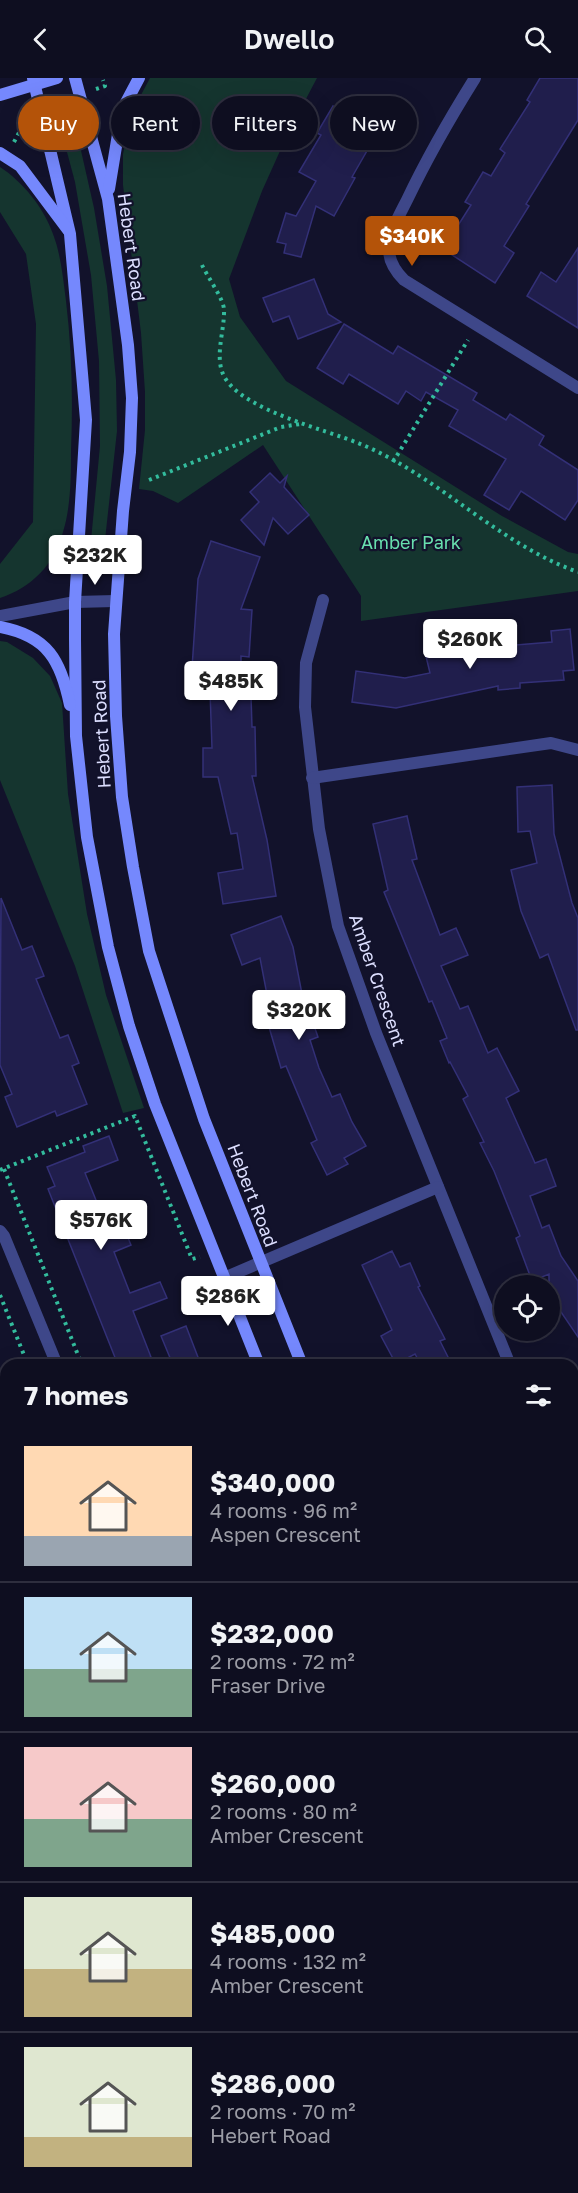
<!DOCTYPE html>
<html lang="en">
<head>
<meta charset="utf-8">
<style>
  :root { --surface:#0e0e20; --page:#1c1c2d; --text:#f1f3f6; --muted:#9b9ca5; --line:#2e2e3e; --accent:#b45309 }
  body { margin:0; font-family:"Golos Text",sans-serif; background:var(--page); color:var(--text); height:100vh; display:flex; flex-direction:column; font-size:22px; white-space:nowrap }
  * { box-sizing:border-box; margin:0 }
  p { font-size:20px; color:var(--muted) }
  .icon { flex:none; width:33px; height:33px; fill:none; stroke:currentColor; stroke-width:2; stroke-linecap:round; stroke-linejoin:round }
  .map { position:relative; flex:1; overflow:hidden }
  .drawer { position:absolute; left:0px; top:1281px; width:579px; height:834px; display:flex; flex-direction:column; background:var(--surface); border-radius:18px 18px 0 0; box-shadow:0 6px 24px #0002,0 0 0 2px var(--line) }
  .drawer>* { flex:none }
  .hud { position:absolute; left:18px; top:18px; width:543px; height:54px; display:flex; gap:12px }
  .controls { position:absolute; left:494px; top:1197px; display:grid; gap:12px }
  .controls a { display:grid; place-items:center; width:66px; height:66px; border-radius:50%; background:var(--surface); box-shadow:0 6px 24px #0002,0 0 0 2px var(--line); font-size:30px }
  .price { position:absolute; translate:-50% -51px; padding:0 14px; border-radius:6px; background:#fff; color:#222; font-size:20px; line-height:39px; filter:drop-shadow(0 2px 3px #0008) }
  .price::after { content:''; position:absolute; left:50%; top:36px; width:18px; height:14px; margin-left:-9px; background:inherit; clip-path:polygon(0 0,100% 0,50% 100%) }
  .price.active { background:var(--accent); color:#fff }
  ul { padding:0; list-style:none }
  li { display:flex; align-items:center; gap:18px; height:150px; padding:0 24px }
  li+li { border-top:2px solid var(--line) }
  li span { display:grid; place-items:center; flex:none; width:168px; height:120px; border-radius:0px; color:#555 }
  li>.icon { margin-inline-start:auto }
  span .icon { width:72px; height:72px; fill:#fffc; stroke-width:1 }
  li b { font-size:26px }
  h2 { display:flex; justify-content:space-between; align-items:center; height:72px; padding:0 24px; font-size:26px }
  .tag { padding:0 21px; border-radius:27px; background:var(--surface); box-shadow:0 6px 24px #0002,0 0 0 2px var(--line); font-size:21px; line-height:54px }
  .tag.active { background:var(--accent); color:#fff }
  header { display:flex; justify-content:space-between; align-items:center; height:78px; padding:0 24px; background:var(--surface); font-size:27px; font-weight:600 }
  .map>svg:first-child { display:block }
  .green { fill:#15352f }
  .building { fill:#201e4c; stroke:#333077; stroke-width:1.5 }
  .lines { fill:none; stroke-linecap:round; stroke-linejoin:round }
  .path { stroke:#33bc9d; stroke-width:4; stroke-dasharray:3 4.5; stroke-linecap:butt }
  .minor { stroke:#3e4789; stroke-width:12 }
  .tertiary { stroke:#3e4789; stroke-width:12 }
  .secondary { stroke:#7588fd; stroke-width:12 }
  .labels { text-anchor:middle; dominant-baseline:central; stroke-width:4.5; stroke-linejoin:round; paint-order:stroke }
  .street-label { font-size:18px; fill:#dcdefe; stroke:#12122b }
  .park-label { font-size:18px; fill:#68dfae; stroke:#12122b }
</style>
</head>
<body>
<header><svg class="icon" aria-label="back" viewBox="0 0 24 24"><path d="M15 5l-7 7 7 7"/></svg>Dwello<svg class="icon" aria-label="search" viewBox="0 0 24 24"><circle cx="10" cy="10" r="6"/><path d="M15 15l6 6"/></svg></header>
<div class="map">
<svg width="578" height="2115" viewBox="0 0 578 2115">
  <rect width="100%" height="100%" fill="#12122b"/>
  <g class="green">
    <polygon points="150,0 317,0 289,53 262,113 229,201 240,239 286,303 502,438 568,474 578,476 578,513 361,543 361,518 263,367 178,425 153,413 139,411 145,352 145,314 141,255 123,107 123,76 133,32"/>
    <polygon points="68,35 77,55 94,130 107,208 116,302 117,353 103,480 99,492 91,499 88,498 88,494 100,368 99,283 91,197 75,104 63,59 62,37"/>
    <path d="M0 89C23 104 44 130 53 156 61 177 63 200 66 223 72 273 73 322 71 373 71 399 71 428 63 454 55 486 31 510 0 520V486L33 444 36 246 26 176 0 134Z"/>
    <polygon points="0,563 7,564 33,580 50,598 62,625 68,716 87,836 106,917 144,1030 123,1035 75,888 0,702"/>
    <polygon points="6,1885 6,2109 571,2109 573,2115 0,2115 0,1887"/>
  </g>
  <g class="building">
    <polygon points="540,0 578,0 578,42 526,126 529,128 504,168 514,175 495,205 443,171 471,127 465,124 483,94 491,98 505,75 500,71 530,24 527,22"/>
    <polygon points="362,23 387,38 352,99 355,100 334,138 316,128 301,179 284,175 286,166 277,164 286,135 296,138 316,103 299,94 321,57 317,55 333,28 353,40"/>
    <polygon points="578,170 578,250 527,218 541,194 556,204"/>
    <polygon points="314,201 328,236 341,244 298,261 289,238 273,244 263,220"/>
    <polygon points="344,246 393,276 398,268 477,315 473,322 506,342 510,336 544,358 539,367 578,392 578,422 565,442 521,413 509,432 484,417 506,381 449,348 458,332 426,314 421,323 406,313 398,326 349,296 343,306 317,290"/>
    <polygon points="270,395 280,405 287,398 284,409 309,437 288,456 273,440 264,467 241,442 259,424 250,414"/>
    <polygon points="211,463 260,479 241,531 252,532 249,579 241,578 241,619 251,618 252,649 255,649 256,698 252,698 267,762 276,818 223,826 218,795 243,791 237,755 231,756 218,699 203,699 203,670 212,670 210,613 187,614 187,590 192,590 198,501"/>
    <polygon points="570,551 574,592 563,593 564,602 520,605 520,610 498,612 498,608 396,630 352,624 356,593 405,600 430,595 424,570 454,563 515,559 516,567 552,564 551,553"/>
    <polygon points="552,707 554,756 572,825 578,840 578,952 576,952 548,876 540,880 521,833 511,792 537,785 530,753 518,754 517,709"/>
    <polygon points="407,738 417,781 412,782 440,857 456,850 468,877 441,888 460,931 468,928 488,975 497,970 519,1013 506,1020 535,1085 546,1081 556,1108 530,1118 542,1150 549,1147 561,1178 578,1203 578,1259 557,1228 549,1233 549,1196 532,1203 516,1160 520,1158 494,1093 480,1065 484,1064 463,1021 468,1018 450,984 449,985 440,963 447,960 432,923 429,924 384,814 388,812 373,746"/>
    <polygon points="1,820 22,872 32,868 44,898 36,901 60,960 68,957 79,985 72,988 87,1026 57,1038 55,1033 17,1049 5,1019 12,1016 0,987"/>
    <polygon points="281,838 293,869 306,937 310,936 318,959 310,962 319,990 332,1019 340,1016 352,1044 366,1068 344,1080 348,1086 327,1097 311,1065 317,1062 286,988 281,990 269,949 273,948 260,880 242,887 231,857"/>
    <polygon points="109,1058 118,1082 85,1095 100,1132 114,1126 131,1167 114,1174 130,1215 160,1204 167,1220 133,1233 151,1279 131,1287 118,1287 48,1111 55,1108 47,1089 85,1074 83,1068"/>
    <polygon points="392,1173 400,1189 410,1185 420,1208 418,1209 445,1261 440,1263 452,1287 421,1287 415,1276 396,1286 381,1258 392,1252 362,1187"/>
    <polygon points="186,1248 201,1287 173,1287 161,1258"/>
  </g>
  <g class="lines">
    <g class="path">
      <polyline points="96,11 105,8 103,2"/>
      <polyline points="14,64 22,49 24,38"/>
      <path d="M202 187C207 198 223 220 224 231 225 254 212 283 227 303 249 333 323 351 358 365 436 396 498 466 578 494"/>
      <polyline points="393,384 468,262"/>
      <polyline points="149,402 281,349 300,346"/>
      <polyline points="4,1091 82,1287"/>
      <polyline points="0,1092 135,1038 192,1181 200,1179"/>
      <polyline points="0,1217 28,1287"/>
      <polyline points="0,1409 6,1407"/>
      <polyline points="0,1462 6,1459"/>
      <polyline points="573,1498 578,1484"/>
      <polyline points="0,1713 6,1711"/>
      <polyline points="0,1766 6,1764"/>
      <polyline points="573,1774 578,1772"/>
    </g>
    <g class="minor">
      <path d="M475 0C450 40 427 80 407 122 400 136 390 153 389 169 388 183 395 193 404 202L578 310"/>
      <polyline points="323,522 306,585 305,629 319,751 338,848 376,955 510,1287"/>
      <polyline points="312,700 551,665 578,672"/>
      <polyline points="0,1153 4,1158 57,1287"/>
      <polyline points="224,1200 438,1109"/>
      <polyline points="0,1434 6,1431"/>
      <polyline points="573,1440 578,1447"/>
      <polyline points="0,1738 6,1736"/>
    </g>
    <polyline class="tertiary" points="0,538 75,524 115,523"/>
    <g class="secondary">
      <polyline points="33,0 70,156 86,342 75,524 75,561 76,658 87,759 108,869 129,948 155,1026 259,1287"/>
      <polyline points="75,0 108,121 128,267 132,320 130,374 123,433 114,556 116,638 122,719 133,789 149,873 204,1041 302,1287"/>
      <polyline points="0,17 57,0"/>
      <polyline points="0,75 20,88 68,152"/>
      <polyline points="109,111 122,32 139,0"/>
      <path d="M0 549C48 558 61 583 70 627"/>
      <polyline points="573,1953 578,1965"/>
      <polyline points="573,2060 578,2073"/>
    </g>
  </g>
  <g class="labels">
    <g class="street-label">
      <text transform="translate(132 169) rotate(82)">Hebert Road</text>
      <text transform="translate(101 656) rotate(-93)">Hebert Road</text>
      <text transform="translate(378 902) rotate(71)">Amber Crescent</text>
      <text transform="translate(253 1117) rotate(69)">Hebert Road</text>
    </g>
    <g class="park-label">
      <text x="411" y="464">Amber Park</text>
    </g>
  </g>
</svg>
<div class="controls">
<a><svg class="icon" aria-label="locate" viewBox="0 0 24 24"><circle cx="12" cy="12" r="6"/><path d="M12 2v4M12 18v4M2 12h4M18 12h4"/></svg></a>
</div>
<b class="price active" style="left:412px;top:189px">$340K</b>
<b class="price" style="left:95px;top:508px">$232K</b>
<b class="price" style="left:470px;top:592px">$260K</b>
<b class="price" style="left:231px;top:634px">$485K</b>
<b class="price" style="left:299px;top:963px">$320K</b>
<b class="price" style="left:101px;top:1173px">$576K</b>
<b class="price" style="left:228px;top:1249px">$286K</b>
<div class="hud">
<a class="tag active">Buy</a>
<a class="tag">Rent</a>
<a class="tag">Filters</a>
<a class="tag">New</a>
</div>
<section class="drawer">
<h2>7 homes<svg class="icon" aria-label="filters" viewBox="0 0 24 24"><path d="M4 7h16M4 17h16"/><circle cx="9" cy="7" r="2"/><circle cx="15" cy="17" r="2"/></svg></h2>
<ul>
<li><span style="background:linear-gradient(#ffd9b3 75%,#9aa5b1 0)"><svg class="icon" aria-label="home" viewBox="0 0 24 24"><path d="M3 11l9-7 9 7M6 9v11h12V9"/></svg></span><div><b>$340,000</b><p>4 rooms · 96 m²</p><p>Aspen Crescent</p></div></li>
<li><span style="background:linear-gradient(#bfe0f5 60%,#7fa58c 0)"><svg class="icon" aria-label="home" viewBox="0 0 24 24"><path d="M3 11l9-7 9 7M6 9v11h12V9"/></svg></span><div><b>$232,000</b><p>2 rooms · 72 m²</p><p>Fraser Drive</p></div></li>
<li><span style="background:linear-gradient(#f6c9c9 60%,#7fa58c 0)"><svg class="icon" aria-label="home" viewBox="0 0 24 24"><path d="M3 11l9-7 9 7M6 9v11h12V9"/></svg></span><div><b>$260,000</b><p>2 rooms · 80 m²</p><p>Amber Crescent</p></div></li>
<li><span style="background:linear-gradient(#dfe7d0 60%,#c2b280 0)"><svg class="icon" aria-label="home" viewBox="0 0 24 24"><path d="M3 11l9-7 9 7M6 9v11h12V9"/></svg></span><div><b>$485,000</b><p>4 rooms · 132 m²</p><p>Amber Crescent</p></div></li>
<li><span style="background:linear-gradient(#dfe7d0 75%,#c2b280 0)"><svg class="icon" aria-label="home" viewBox="0 0 24 24"><path d="M3 11l9-7 9 7M6 9v11h12V9"/></svg></span><div><b>$286,000</b><p>2 rooms · 70 m²</p><p>Hebert Road</p></div></li>
</ul>
</section>
</div>
</body>
</html>
